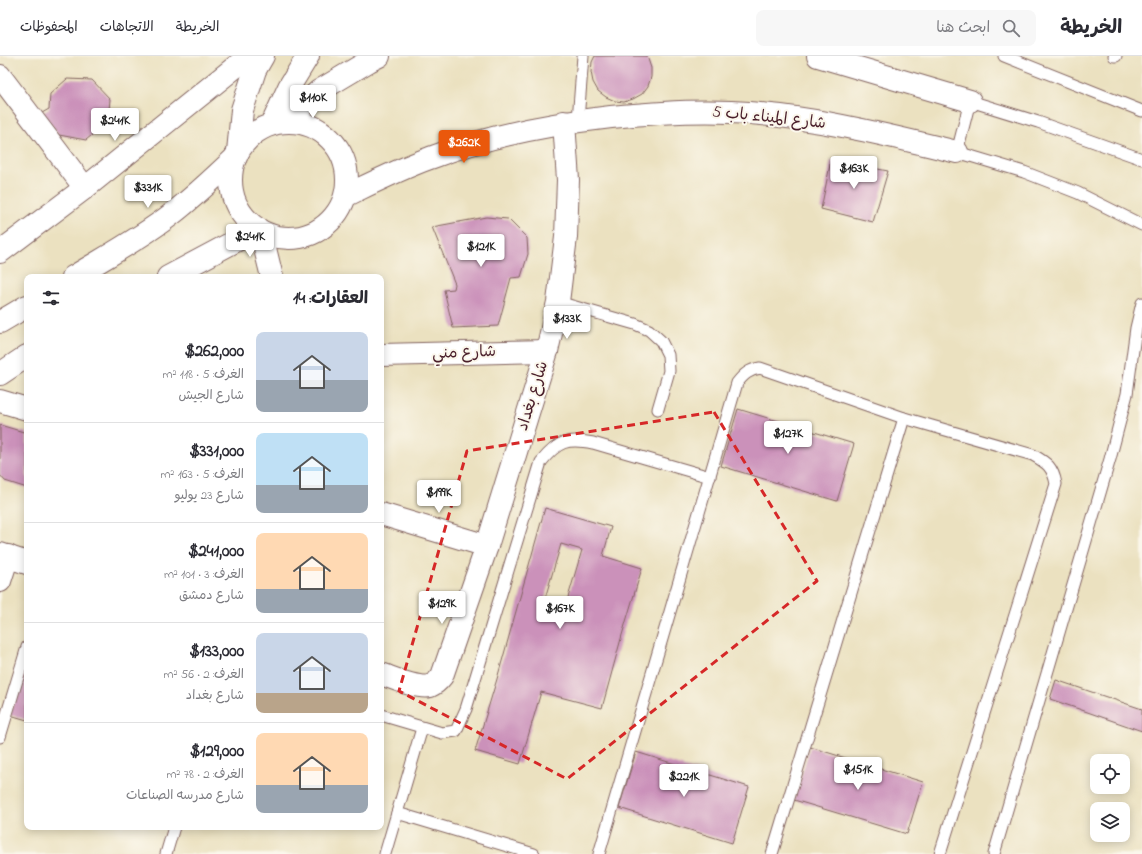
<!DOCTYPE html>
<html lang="ar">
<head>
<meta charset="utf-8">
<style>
  :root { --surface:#fff; --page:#f7f7f7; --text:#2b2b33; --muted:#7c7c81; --line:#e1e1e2; --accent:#ea580c }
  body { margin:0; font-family:"Indie Flower","Playpen Sans Arabic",sans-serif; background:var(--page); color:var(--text); direction:rtl; height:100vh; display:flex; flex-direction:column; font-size:15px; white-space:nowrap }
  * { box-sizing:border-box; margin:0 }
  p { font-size:13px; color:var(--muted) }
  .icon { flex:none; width:22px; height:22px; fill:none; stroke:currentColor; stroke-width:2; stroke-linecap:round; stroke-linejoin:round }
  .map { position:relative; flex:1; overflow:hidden; direction:ltr }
  .drawer { position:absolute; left:24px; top:218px; width:360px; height:556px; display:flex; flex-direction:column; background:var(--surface); border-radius:8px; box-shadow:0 2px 10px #0003; direction:rtl }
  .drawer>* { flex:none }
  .buttons { position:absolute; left:1090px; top:698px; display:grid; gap:8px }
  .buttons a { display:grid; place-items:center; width:40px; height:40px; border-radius:8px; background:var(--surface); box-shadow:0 2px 10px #0003; font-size:20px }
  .price { position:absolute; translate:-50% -34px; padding:0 9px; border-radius:4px; background:#fff; color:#222; font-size:13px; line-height:26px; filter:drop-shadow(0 1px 2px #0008) }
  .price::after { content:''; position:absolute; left:50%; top:24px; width:12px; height:9px; margin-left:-6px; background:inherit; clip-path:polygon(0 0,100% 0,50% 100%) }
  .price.current { background:var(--accent); color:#fff }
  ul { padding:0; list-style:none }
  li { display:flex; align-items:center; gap:12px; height:100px; padding:0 16px }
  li+li { border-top:1px solid var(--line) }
  li span { display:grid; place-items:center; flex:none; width:112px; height:80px; border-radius:8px; color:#555 }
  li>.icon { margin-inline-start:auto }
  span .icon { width:48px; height:48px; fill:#fffc; stroke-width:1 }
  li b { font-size:17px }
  h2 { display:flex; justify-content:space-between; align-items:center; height:48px; padding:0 16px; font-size:17px }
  header { display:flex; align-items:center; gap:24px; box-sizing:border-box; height:56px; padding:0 20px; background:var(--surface); border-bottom:1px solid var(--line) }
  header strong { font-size:19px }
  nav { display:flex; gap:22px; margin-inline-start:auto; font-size:14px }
  .search { width:280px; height:36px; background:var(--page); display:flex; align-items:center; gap:10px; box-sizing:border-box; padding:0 14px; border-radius:8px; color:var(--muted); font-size:15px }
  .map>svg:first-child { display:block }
  .building { fill:#cb91ba; fill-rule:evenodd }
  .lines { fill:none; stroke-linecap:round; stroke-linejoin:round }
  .lane-casing { stroke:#82635f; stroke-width:13 }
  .street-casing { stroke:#82635f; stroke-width:24 }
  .secondary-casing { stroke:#82635f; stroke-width:24 }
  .lane { stroke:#fff; stroke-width:11 }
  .street { stroke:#fff; stroke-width:22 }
  .secondary { stroke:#fff; stroke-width:22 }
  .marked { fill:none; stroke:#d62828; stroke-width:3; stroke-dasharray:8 5; stroke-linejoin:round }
  .labels { text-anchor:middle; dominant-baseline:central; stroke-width:4; stroke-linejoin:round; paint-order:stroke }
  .street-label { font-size:16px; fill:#4a1f2b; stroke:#fbf7ec }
</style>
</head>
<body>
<header>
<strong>الخريطة</strong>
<div class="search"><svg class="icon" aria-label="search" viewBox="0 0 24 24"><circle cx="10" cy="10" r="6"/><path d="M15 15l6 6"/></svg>ابحث هنا</div>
<nav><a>الخريطة</a><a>الاتجاهات</a><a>المحفوظات</a></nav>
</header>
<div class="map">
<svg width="1142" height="798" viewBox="0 0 1142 798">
  <rect width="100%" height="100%" fill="#fbf7ec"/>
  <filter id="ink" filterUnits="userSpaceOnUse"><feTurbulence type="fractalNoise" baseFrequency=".025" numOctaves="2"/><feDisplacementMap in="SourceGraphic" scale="8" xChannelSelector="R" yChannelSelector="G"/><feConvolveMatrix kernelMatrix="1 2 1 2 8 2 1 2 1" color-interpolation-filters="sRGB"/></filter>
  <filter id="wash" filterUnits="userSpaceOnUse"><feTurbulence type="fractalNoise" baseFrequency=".012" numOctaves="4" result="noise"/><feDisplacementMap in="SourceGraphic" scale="16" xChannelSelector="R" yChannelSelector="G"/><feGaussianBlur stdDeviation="0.9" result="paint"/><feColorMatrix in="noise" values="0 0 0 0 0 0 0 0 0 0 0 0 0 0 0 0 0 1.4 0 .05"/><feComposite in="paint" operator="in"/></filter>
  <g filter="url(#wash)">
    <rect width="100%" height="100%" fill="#ebe1c0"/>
    <g id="blocks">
      <g class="building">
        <polygon points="595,0 647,0 651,12 651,21 648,30 642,38 633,43 624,46 615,45 606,41 598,35 593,26 591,16 592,6"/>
        <polygon points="67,23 92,24 110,43 108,66 86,84 59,79 42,57 49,53 50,38"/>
        <polygon points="831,104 888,115 873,166 821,153"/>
        <polygon points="486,161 508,163 527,182 528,198 521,221 511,222 498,270 453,272 444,234 454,233 455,228 432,171"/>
        <polygon points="738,353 854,388 837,445 721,410"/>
        <polygon points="0,369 27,377 27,432 5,425 0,419"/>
        <path d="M545 452 611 471 603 500 642 512 622 579 602 652 541 636 520 708 475 695 497 623ZM561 488 582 494 562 562 541 556Z"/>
        <polygon points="27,605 27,664 10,659"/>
        <polygon points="1056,624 1142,653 1142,675 1050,643"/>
        <polygon points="810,691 923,726 907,778 794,744"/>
        <polygon points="636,696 749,731 732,787 619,752"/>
      </g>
    </g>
  </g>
  <g filter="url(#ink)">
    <use href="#blocks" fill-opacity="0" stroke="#82635f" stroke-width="1"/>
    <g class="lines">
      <g class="lane-casing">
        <g id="lane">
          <polyline points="1004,0 1142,55"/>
          <polyline points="1114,0 1116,0"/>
          <polyline points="578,64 583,0"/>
          <polyline points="1142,103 1038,66 970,45 957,96 1024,116 1078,137 1142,169"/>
          <polyline points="558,246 635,268 649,274 661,285 668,299 669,315 658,353"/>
          <path d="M381 659 442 677 456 675 466 653 541 406C558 385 567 382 593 387L710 421"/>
          <polyline points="0,681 27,591"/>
          <polyline points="397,757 534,798"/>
          <polyline points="166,798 174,771"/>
          <polyline points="385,798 422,672"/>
          <path d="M599 798 737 327C744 318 749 314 760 312L904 362 1033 399C1047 407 1053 411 1056 428L940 798"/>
          <polyline points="772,798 904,362"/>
          <polyline points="994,798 1110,403 1127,338 1136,272 1142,247"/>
        </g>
      </g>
      <g class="street-casing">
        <g id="street">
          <polyline points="818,0 970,45"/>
          <polyline points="0,20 85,132"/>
          <polyline points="284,66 319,35 369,5 379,0"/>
          <path d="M347 139C374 126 402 112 430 102 489 79 549 68 611 61 651 57 691 54 731 56 807 59 883 78 957 96"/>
          <polyline points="261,176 272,221"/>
          <polyline points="0,196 85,132 249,0"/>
          <polyline points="381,299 547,295"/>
          <polyline points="0,345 27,353"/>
          <polyline points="381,458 487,490"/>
          <polyline points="0,498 27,507"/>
          <polyline points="0,525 8,500"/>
          <path d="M381 618C393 622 418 633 430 630 435 628 439 624 442 620L487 490 547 295 558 246 566 181 568 124 564 66"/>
        </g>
      </g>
      <g class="secondary-casing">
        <g id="secondary">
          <circle cx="289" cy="124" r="58"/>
          <polyline points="272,68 289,31 308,0"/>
          <polyline points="238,96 242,54 255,14 263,0"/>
          <path d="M73 221C106 201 141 182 172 158 194 141 215 121 236 101"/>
          <polyline points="168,221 258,173"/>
          <polyline points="0,266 27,250"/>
          <polyline points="0,318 27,300"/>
        </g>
      </g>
      <use href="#lane" class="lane"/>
      <use href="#street" class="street"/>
      <use href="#secondary" class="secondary"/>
    </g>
  </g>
  <path class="marked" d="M714 356 817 525 567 723 399 635 467 395Z"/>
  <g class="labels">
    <g class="street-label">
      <text transform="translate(769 62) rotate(6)">شارع الميناء باب 5</text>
      <text transform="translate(464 297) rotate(-2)">شارع مني</text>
      <text transform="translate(533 340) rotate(-73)">شارع بغداد</text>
    </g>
  </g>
</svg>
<div class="buttons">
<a><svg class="icon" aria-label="locate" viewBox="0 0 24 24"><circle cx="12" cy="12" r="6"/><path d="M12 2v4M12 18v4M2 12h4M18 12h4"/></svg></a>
<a><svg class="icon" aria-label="layers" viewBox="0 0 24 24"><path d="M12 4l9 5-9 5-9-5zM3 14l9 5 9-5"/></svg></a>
</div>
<b class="price" style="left:313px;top:63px">$110K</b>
<b class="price" style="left:115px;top:86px">$241K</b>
<b class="price current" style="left:464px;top:108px">$262K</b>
<b class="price" style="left:854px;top:134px">$163K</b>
<b class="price" style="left:148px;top:153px">$331K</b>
<b class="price" style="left:250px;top:202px">$241K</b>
<b class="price" style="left:481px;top:212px">$121K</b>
<b class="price" style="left:567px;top:284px">$133K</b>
<b class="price" style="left:788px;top:399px">$127K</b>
<b class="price" style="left:439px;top:458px">$199K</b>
<b class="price" style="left:442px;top:569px">$129K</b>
<b class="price" style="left:560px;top:574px">$167K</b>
<b class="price" style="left:858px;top:735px">$151K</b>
<b class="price" style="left:684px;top:742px">$221K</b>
<section class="drawer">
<h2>العقارات: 14<svg class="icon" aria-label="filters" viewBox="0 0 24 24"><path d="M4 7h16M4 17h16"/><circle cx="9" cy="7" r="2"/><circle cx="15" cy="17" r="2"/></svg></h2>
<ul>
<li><span style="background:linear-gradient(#c9d6e8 60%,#9aa5b1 0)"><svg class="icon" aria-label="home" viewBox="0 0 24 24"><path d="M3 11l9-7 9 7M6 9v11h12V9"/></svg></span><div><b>$262,000</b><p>الغرف: 5 · 118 m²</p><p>شارع الجيش</p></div></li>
<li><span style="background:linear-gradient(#bfe0f5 65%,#9aa5b1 0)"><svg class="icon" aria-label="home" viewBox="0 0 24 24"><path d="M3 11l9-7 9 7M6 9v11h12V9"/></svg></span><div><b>$331,000</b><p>الغرف: 5 · 163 m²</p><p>شارع 23 يوليو</p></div></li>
<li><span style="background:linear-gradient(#ffd9b3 70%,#9aa5b1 0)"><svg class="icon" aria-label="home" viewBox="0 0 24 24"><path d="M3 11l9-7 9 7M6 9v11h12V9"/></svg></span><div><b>$241,000</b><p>الغرف: 3 · 101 m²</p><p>شارع دمشق</p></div></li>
<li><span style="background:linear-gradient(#c9d6e8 75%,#b9a48a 0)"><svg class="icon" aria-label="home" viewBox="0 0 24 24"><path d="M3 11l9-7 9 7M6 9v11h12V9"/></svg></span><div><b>$133,000</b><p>الغرف: 2 · 56 m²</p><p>شارع بغداد</p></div></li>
<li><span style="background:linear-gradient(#ffd9b3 65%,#9aa5b1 0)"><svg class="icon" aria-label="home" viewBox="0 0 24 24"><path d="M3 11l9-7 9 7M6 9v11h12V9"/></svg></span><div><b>$129,000</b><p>الغرف: 2 · 78 m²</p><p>شارع مدرسه الصناعات</p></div></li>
</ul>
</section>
</div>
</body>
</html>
